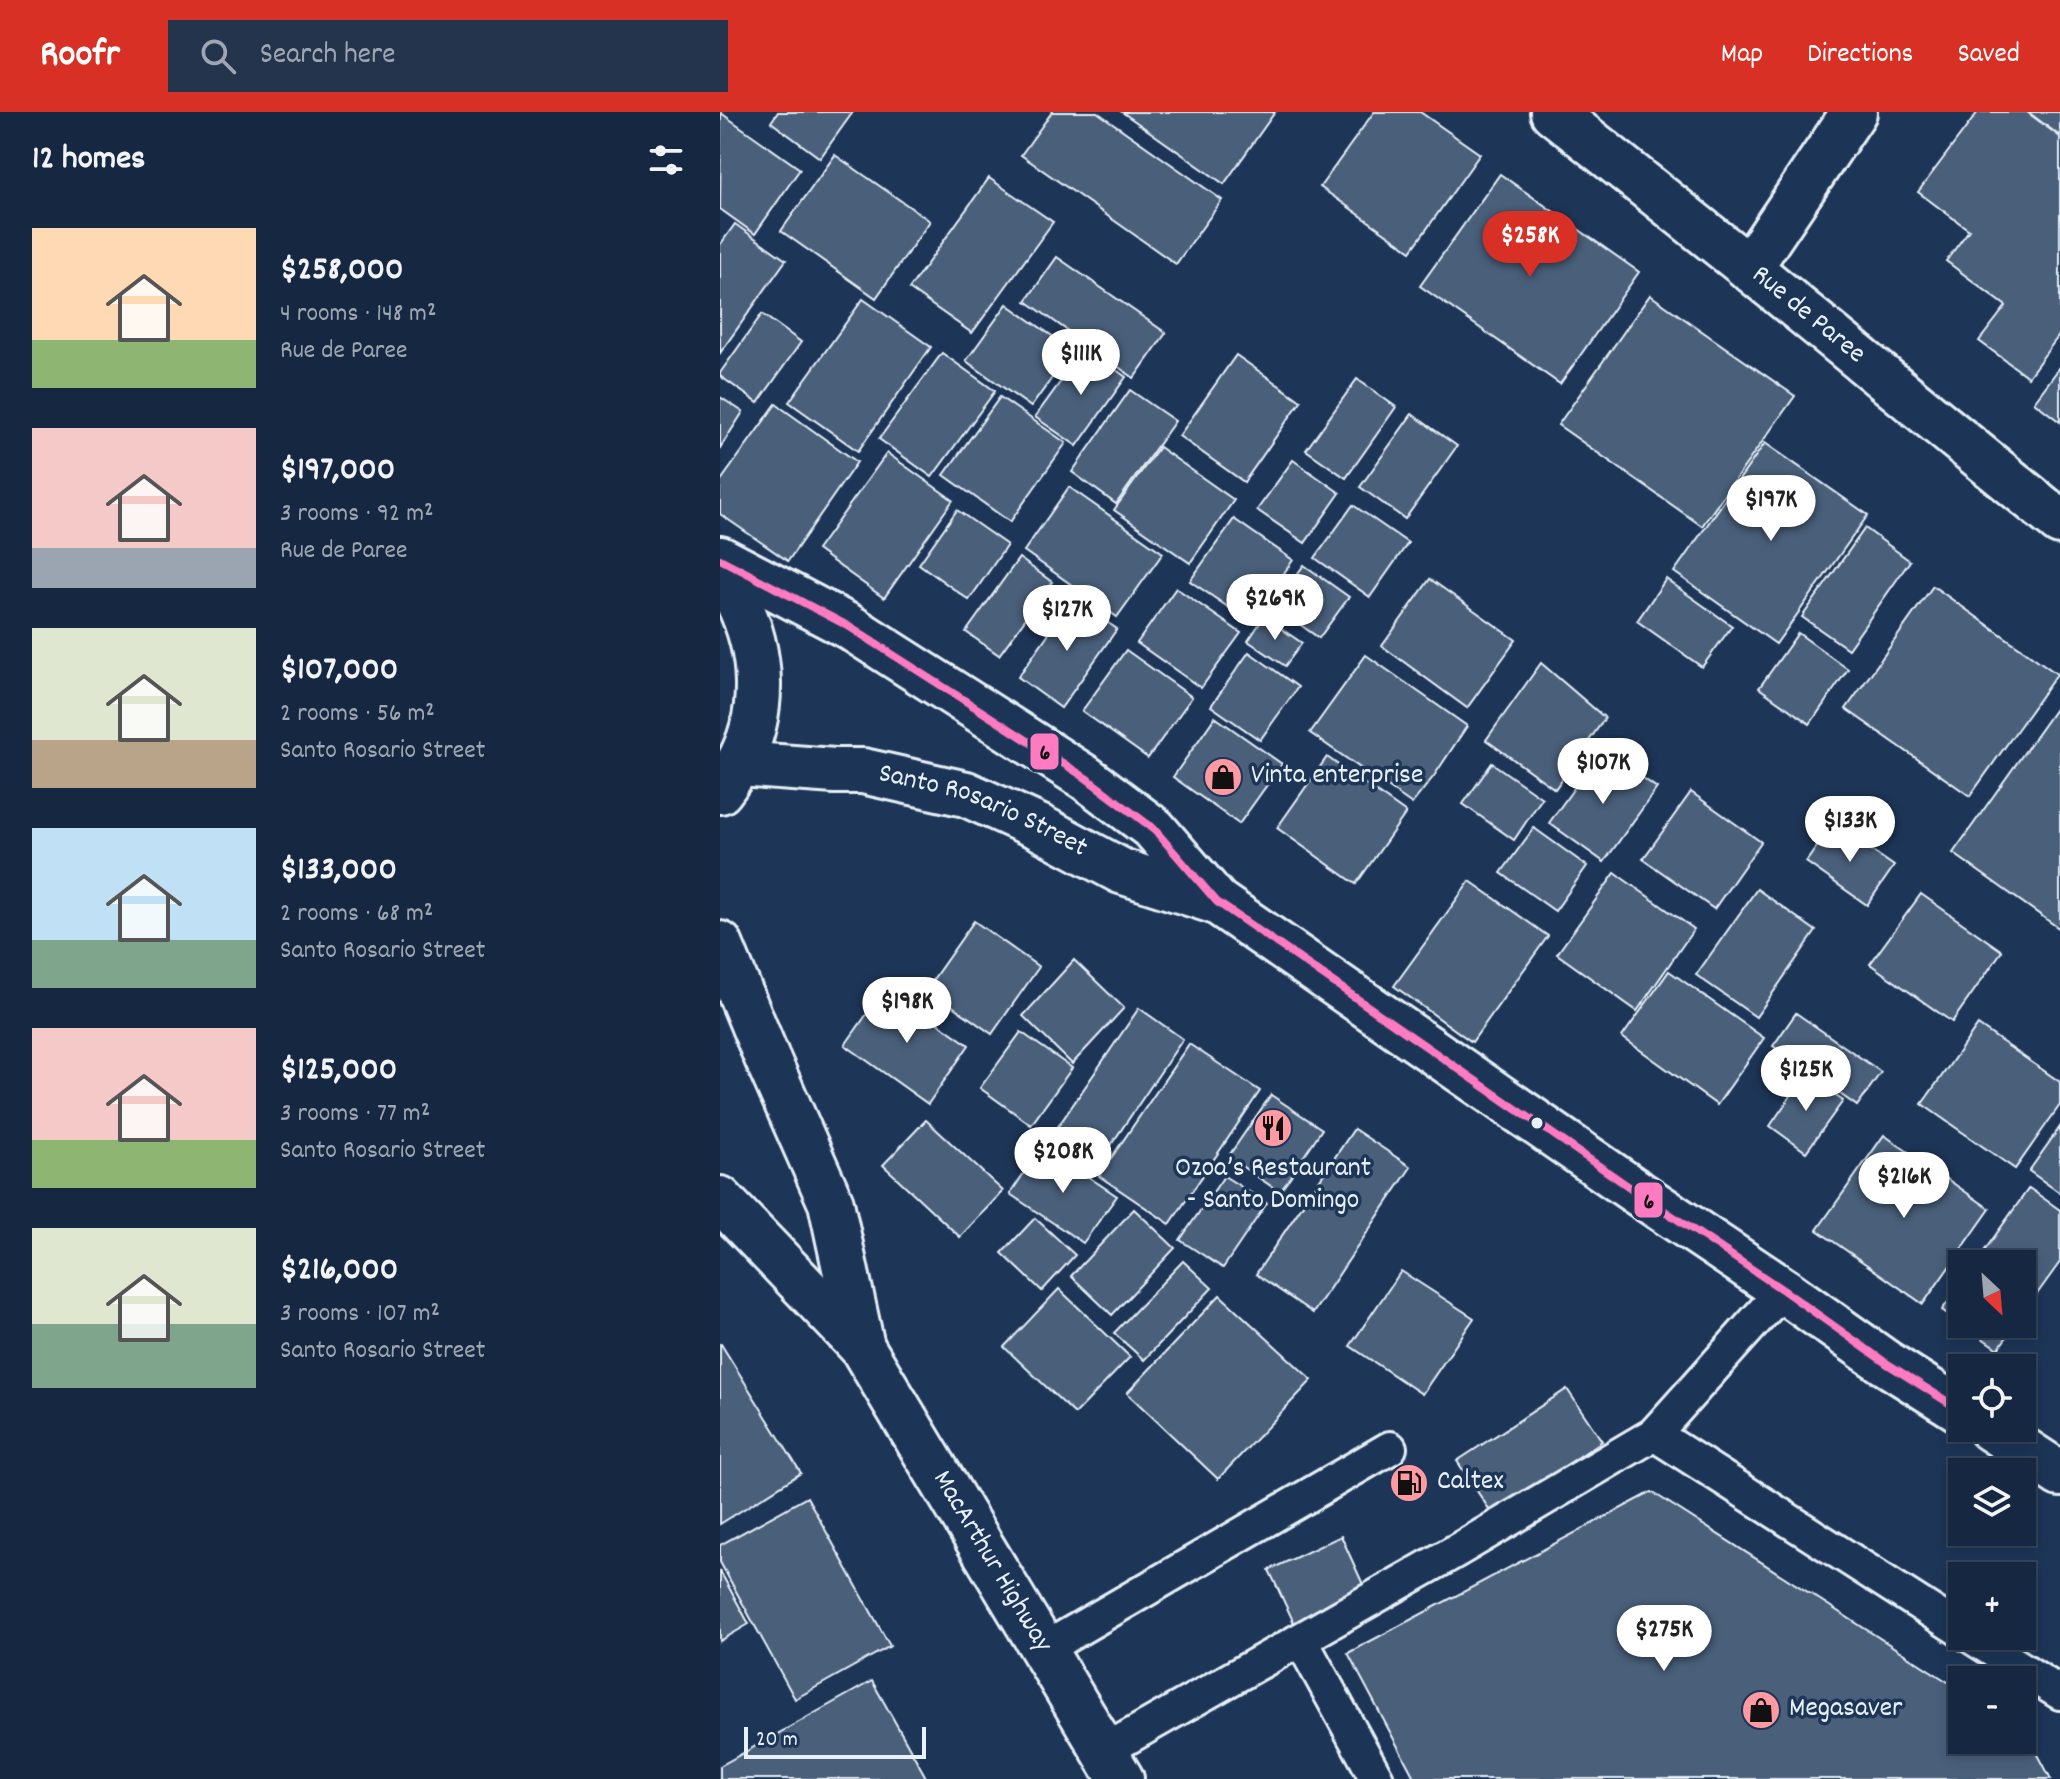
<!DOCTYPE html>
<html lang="en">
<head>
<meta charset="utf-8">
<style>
  :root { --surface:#162841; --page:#23344c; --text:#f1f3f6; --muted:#9ea6b1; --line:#35445a; --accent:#d93025 }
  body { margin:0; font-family:Dekko,sans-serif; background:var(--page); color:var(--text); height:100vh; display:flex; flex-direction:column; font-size:30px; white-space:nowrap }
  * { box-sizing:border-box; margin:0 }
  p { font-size:26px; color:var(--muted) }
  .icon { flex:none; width:44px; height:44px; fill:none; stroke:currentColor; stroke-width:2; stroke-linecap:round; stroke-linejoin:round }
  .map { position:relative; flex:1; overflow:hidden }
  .side { display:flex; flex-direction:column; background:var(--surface); width:720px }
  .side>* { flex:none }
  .needle { width:52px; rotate:154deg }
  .fabs { position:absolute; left:1228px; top:1138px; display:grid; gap:16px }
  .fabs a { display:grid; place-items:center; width:88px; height:88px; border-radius:0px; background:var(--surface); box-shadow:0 4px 12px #0003,0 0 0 2px var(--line); font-size:40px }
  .scale { position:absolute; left:24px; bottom:20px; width:182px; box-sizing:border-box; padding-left:8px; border:4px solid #e8f1f8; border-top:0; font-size:22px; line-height:28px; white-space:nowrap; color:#e8f1f8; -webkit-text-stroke:6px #1d3557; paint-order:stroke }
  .price { position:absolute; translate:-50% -68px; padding:0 18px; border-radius:28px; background:#fff; color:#222; font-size:26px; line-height:52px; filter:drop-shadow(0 2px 4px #0008) }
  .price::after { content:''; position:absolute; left:50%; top:48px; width:24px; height:18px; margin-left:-12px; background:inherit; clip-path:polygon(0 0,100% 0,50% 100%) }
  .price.selected { background:var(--accent); color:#fff }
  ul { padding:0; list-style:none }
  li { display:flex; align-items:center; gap:24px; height:200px; padding:0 32px }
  li span { display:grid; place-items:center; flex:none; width:224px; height:160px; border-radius:0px; color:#555 }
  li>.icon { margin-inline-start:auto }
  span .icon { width:96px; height:96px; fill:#fffc; stroke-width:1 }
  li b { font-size:34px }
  h2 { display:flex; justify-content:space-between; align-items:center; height:96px; padding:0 32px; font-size:34px }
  header { display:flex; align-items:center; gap:48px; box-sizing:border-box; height:112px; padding:0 40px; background:var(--accent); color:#fff }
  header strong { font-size:38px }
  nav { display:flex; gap:44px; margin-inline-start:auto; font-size:28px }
  .search { width:560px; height:72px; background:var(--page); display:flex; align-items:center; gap:20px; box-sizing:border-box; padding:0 28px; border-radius:0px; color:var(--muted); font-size:30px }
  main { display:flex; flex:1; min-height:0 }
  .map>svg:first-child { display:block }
  .building { fill:#495e7a; stroke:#e8f1f8; stroke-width:2 }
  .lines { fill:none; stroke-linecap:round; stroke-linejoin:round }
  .service-casing { stroke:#e8f1f8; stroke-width:38 }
  .minor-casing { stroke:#e8f1f8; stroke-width:50 }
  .secondary-casing { stroke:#e8f1f8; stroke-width:50 }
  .trunk-casing { stroke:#e8f1f8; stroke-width:50 }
  .service { stroke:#1d3557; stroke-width:32 }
  .minor { stroke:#1d3557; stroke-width:44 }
  .secondary { stroke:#1d3557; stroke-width:44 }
  .trunk { stroke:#1d3557; stroke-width:44 }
  .bus-1-casing { stroke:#1d3557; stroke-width:14 }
  .bus-1 { stroke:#fe7ac1; stroke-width:8 }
  .bus-dot { fill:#e8f1f8; stroke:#1d3557; stroke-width:3 }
  .labels { text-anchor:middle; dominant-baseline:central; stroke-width:7; stroke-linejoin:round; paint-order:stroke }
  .street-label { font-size:28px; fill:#e8f1f8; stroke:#1d3557 }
  .poi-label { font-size:28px; fill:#e8f1f8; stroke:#1d3557; text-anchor:start }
  .line-badge { stroke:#1d3557; stroke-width:3 }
  .pale-badge-label { font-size:22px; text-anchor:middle; font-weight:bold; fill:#111 }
</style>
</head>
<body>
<header>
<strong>Roofr</strong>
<div class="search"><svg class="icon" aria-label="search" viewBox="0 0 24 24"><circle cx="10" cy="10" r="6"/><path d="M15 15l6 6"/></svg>Search here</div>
<nav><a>Map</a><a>Directions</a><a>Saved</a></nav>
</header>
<main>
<section class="side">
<h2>12 homes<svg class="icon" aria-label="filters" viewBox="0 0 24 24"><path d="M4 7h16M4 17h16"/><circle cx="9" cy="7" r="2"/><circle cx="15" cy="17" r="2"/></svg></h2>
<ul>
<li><span style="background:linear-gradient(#ffd9b3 70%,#8fb573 0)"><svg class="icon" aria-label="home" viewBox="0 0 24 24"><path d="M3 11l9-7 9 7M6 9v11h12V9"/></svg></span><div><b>$258,000</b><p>4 rooms · 148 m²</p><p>Rue de Paree</p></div></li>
<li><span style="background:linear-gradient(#f6c9c9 75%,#9aa5b1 0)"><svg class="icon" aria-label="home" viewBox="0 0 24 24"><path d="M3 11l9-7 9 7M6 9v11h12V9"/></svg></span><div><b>$197,000</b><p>3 rooms · 92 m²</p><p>Rue de Paree</p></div></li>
<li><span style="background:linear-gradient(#dfe7d0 70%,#b9a48a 0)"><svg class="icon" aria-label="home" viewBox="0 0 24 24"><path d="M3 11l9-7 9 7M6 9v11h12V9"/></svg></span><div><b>$107,000</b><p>2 rooms · 56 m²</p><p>Santo Rosario Street</p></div></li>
<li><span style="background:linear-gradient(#bfe0f5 70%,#7fa58c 0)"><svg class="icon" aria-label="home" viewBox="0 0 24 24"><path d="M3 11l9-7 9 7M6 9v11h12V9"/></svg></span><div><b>$133,000</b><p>2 rooms · 68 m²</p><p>Santo Rosario Street</p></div></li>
<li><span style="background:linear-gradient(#f6c9c9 70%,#8fb573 0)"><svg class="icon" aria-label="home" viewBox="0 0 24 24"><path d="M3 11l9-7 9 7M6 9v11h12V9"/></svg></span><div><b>$125,000</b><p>3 rooms · 77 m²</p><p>Santo Rosario Street</p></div></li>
<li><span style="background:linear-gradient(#dfe7d0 60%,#7fa58c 0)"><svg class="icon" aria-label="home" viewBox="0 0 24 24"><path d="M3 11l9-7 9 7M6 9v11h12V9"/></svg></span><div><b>$216,000</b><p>3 rooms · 107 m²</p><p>Santo Rosario Street</p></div></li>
</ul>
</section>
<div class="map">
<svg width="1340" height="1667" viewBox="0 0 1340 1667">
  <rect width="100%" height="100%" fill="#1d3557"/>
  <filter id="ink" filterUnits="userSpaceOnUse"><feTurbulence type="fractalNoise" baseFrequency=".0125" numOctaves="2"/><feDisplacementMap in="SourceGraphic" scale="16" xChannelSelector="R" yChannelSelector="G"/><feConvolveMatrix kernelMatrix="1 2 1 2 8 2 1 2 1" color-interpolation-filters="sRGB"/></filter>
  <g filter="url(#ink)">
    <g class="building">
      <polygon points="58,0 133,0 100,46 51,10"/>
      <polygon points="332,0 377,0 502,88 456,152 301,43"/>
      <polygon points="402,0 555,0 504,72"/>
      <polygon points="654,0 700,0 760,42 691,139 600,75"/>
      <polygon points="1258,0 1307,0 1340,25 1340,222 1308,265 1259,229 1286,194 1226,149 1249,118 1198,80"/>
      <polygon points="1308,0 1340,0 1340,24"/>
      <polygon points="1,1 80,57 35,122 0,97"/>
      <polygon points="115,43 210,109 156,186 61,119"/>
      <polygon points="780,62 919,160 840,272 700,174"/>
      <polygon points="269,66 333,110 252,221 189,177"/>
      <polygon points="15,112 66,148 0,241 0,133"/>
      <polygon points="337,145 446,221 414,266 306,189"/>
      <polygon points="930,183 1075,284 982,414 838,313"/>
      <polygon points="143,187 211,235 138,339 69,290"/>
      <polygon points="287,192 352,238 311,295 246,249"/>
      <polygon points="42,202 81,230 38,291 0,264 0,261"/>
      <polygon points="365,236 406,265 357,334 315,305"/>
      <polygon points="222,241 275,279 212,365 159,327"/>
      <polygon points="516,243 581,289 524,370 459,324"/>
      <polygon points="1340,255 1340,310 1314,290"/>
      <polygon points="637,267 676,295 626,366 586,338"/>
      <polygon points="410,278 455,309 396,392 352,360"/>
      <polygon points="0,285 23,300 0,336"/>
      <polygon points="280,285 346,331 290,410 224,363"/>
      <polygon points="56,292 137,350 68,449 0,402 0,370"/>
      <polygon points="692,302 737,334 685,407 640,375"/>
      <polygon points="1045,331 1148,403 1056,532 954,460"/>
      <polygon points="439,335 514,388 470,451 394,398"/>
      <polygon points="167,341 233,388 164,486 97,438"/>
      <polygon points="573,348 620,381 585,431 537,398"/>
      <polygon points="349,375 443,441 397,505 304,439"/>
      <polygon points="633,393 688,431 650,485 595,446"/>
      <polygon points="237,398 287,433 249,488 199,452"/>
      <polygon points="514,407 573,448 530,510 470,469"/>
      <polygon points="1145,416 1190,449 1128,537 1082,505"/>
      <polygon points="299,446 332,470 279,543 246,520"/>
      <polygon points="584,453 629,485 599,526 554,494"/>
      <polygon points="710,467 796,528 747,596 662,534"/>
      <polygon points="946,467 1012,514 982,555 917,509"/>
      <polygon points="1213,474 1337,562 1250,684 1126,597"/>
      <polygon points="456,476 521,521 481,576 417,531"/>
      <polygon points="353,487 397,517 341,596 298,565"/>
      <polygon points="544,505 582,531 565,554 528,529"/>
      <polygon points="1078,521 1128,557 1090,612 1039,576"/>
      <polygon points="406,538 472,585 428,646 362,599"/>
      <polygon points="529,540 578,575 540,628 491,594"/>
      <polygon points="646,543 747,614 714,664 692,692 590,621"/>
      <polygon points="821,551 885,606 835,677 766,628"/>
      <polygon points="1340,590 1340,817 1233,741"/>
      <polygon points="495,605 562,652 519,712 453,665"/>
      <polygon points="882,637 937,676 884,750 829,711"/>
      <polygon points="607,645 686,701 636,772 557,716"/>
      <polygon points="772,651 822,686 794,728 743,692"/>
      <polygon points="971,680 1041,730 994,797 923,747"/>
      <polygon points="1113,712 1174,754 1147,793 1086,750"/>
      <polygon points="814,716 867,754 835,799 781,761"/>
      <polygon points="895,761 974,817 917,899 837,842"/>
      <polygon points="750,769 828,824 752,930 674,874"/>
      <polygon points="1037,777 1096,819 1036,905 976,863"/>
      <polygon points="1201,782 1282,839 1232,910 1150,852"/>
      <polygon points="254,809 319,855 272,922 207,876"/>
      <polygon points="354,848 404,896 352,952 303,904"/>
      <polygon points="949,859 1044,926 997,993 902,925"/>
      <polygon points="166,875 249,933 208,992 125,933"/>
      <polygon points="419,896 463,927 380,1049 335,1019"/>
      <polygon points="1076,901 1161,960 1137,994 1053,934"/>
      <polygon points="1258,913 1340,970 1340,993 1295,1057 1202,992"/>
      <polygon points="301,920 352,956 311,1013 260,976"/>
      <polygon points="469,932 540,979 450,1112 379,1064"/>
      <polygon points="1086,962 1123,989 1086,1040 1050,1014"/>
      <polygon points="551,983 602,1017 560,1080 508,1045"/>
      <polygon points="206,1008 283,1079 240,1125 163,1053"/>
      <polygon points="1340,1015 1340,1081 1309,1059"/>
      <polygon points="634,1017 691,1055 593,1201 536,1162"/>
      <polygon points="1164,1023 1270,1097 1203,1192 1097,1118"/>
      <polygon points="322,1034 397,1084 363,1131 290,1082"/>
      <polygon points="504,1064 547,1091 503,1156 460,1128"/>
      <polygon points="1309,1076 1340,1098 1340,1150 1302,1203 1302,1152 1255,1152"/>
      <polygon points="414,1097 455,1136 392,1203 351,1164"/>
      <polygon points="315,1106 355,1143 322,1179 282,1141"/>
      <polygon points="463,1149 492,1176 424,1248 394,1221"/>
      <polygon points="681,1159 754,1206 702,1282 630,1234"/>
      <polygon points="1242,1171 1242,1212 1222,1198"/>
      <polygon points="339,1177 410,1245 355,1302 284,1235"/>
      <polygon points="500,1183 592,1268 498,1367 407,1281"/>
      <polygon points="1242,1212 1296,1212 1278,1237"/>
      <polygon points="1,1232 81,1361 0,1412 0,1232"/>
      <polygon points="847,1277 882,1329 773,1403 737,1349"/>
      <polygon points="932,1380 1242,1579 1242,1628 1302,1628 1302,1618 1306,1620 1331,1667 695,1667 628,1541"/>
      <polygon points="87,1385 170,1534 75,1587 0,1450 0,1433"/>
      <polygon points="621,1424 646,1479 575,1513 549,1458"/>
      <polygon points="0,1459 29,1512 0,1529"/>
      <polygon points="152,1569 207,1667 0,1667 0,1654"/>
    </g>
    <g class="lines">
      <g class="service-casing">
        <g id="service">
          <polyline points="934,1322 1242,1519"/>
          <polyline points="1250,1524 1340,1581"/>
          <polyline points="581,1528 657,1667"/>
          <polyline points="324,1537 670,1336"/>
          <polyline points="384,1639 736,1439 934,1322 1063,1178"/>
        </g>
      </g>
      <g class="minor-casing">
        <g id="minor">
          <path id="s1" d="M833 0 1029 156 1340 410"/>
          <polyline points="1029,156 1134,0"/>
        </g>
      </g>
      <g class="secondary-casing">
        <g id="secondary">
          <polyline points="0,447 128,514 366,666 434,717 497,790 918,1081 1063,1178 1166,1251 1242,1299"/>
          <path id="s2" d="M18 652 115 659H143L246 682 319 715 401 759 497 790"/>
          <polyline points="1270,1316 1340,1362"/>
        </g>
      </g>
      <g class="trunk-casing">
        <g id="trunk">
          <path d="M0 462C6 470 13 478 17 487 43 540 47 602 17 654 12 663 6 671 0 679"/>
          <polyline points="0,832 47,946 111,1091 142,1235"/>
          <path id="s3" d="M0 1087 142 1235 401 1667"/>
        </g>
      </g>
      <use href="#service" class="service"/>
      <use href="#minor" class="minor"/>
      <use href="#secondary" class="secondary"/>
      <use href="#trunk" class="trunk"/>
      <g class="bus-1-casing">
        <polyline id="bus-1" points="0,447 128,514 366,666 434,717 497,790 918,1081 1063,1178 1166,1251 1242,1299"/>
      </g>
      <use href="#bus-1" class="bus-1"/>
    </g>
  </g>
  <defs>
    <g id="shop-disc" transform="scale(2)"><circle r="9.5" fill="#ff9aa2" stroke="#1d3557"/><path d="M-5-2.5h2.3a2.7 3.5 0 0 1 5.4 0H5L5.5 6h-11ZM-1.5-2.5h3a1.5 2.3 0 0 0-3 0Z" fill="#111"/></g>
    <g id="restaurant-disc" transform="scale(2)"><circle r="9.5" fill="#ff9aa2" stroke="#1d3557"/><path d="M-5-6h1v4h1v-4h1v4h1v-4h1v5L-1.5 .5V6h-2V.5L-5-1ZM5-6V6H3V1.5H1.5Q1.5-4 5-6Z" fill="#111"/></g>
    <g id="fuel-disc" transform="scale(2)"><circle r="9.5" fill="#ff9aa2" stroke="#1d3557"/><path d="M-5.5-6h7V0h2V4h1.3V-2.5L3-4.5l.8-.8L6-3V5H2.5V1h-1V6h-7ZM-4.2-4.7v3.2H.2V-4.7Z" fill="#111"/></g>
  </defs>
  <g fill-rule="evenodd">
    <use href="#shop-disc" x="503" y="665"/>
    <use href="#restaurant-disc" x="553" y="1016"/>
    <use href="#fuel-disc" x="689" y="1371"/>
    <use href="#shop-disc" x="1041" y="1598"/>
  </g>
  <circle class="bus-dot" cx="817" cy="1011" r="7"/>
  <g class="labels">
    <g class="street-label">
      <text stroke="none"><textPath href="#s1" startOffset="326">Rue de Paree</textPath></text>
      <text stroke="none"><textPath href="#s2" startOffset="252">Santo Rosario Street</textPath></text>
      <text stroke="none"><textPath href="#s3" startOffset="456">MacArthur Highway</textPath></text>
    </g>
    <g class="poi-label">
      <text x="531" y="665">Vinta enterprise</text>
      <text x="553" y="1058" text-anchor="middle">Ozoa’s Restaurant<tspan x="553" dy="32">- Santo Domingo</tspan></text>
      <text x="717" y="1371">Caltex</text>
      <text x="1069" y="1598">Megasaver</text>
    </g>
  </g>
  <g class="line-badge">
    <rect x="309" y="620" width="31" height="39" rx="8" fill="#fe7ac1"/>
    <rect x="913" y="1069" width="31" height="38" rx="8" fill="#fe7ac1"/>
  </g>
  <g class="pale-badge-label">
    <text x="325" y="647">6</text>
    <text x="929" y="1096">6</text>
  </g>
</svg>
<div class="fabs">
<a><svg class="needle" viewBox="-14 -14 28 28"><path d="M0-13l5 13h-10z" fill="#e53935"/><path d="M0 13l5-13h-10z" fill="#9ea6b1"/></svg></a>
<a><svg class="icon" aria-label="locate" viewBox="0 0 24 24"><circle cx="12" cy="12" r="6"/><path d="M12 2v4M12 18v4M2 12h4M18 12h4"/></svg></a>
<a><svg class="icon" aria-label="layers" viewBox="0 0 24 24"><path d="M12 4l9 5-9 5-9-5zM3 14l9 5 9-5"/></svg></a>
<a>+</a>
<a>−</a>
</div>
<div class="scale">20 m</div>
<b class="price selected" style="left:810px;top:167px">$258K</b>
<b class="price" style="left:361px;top:285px">$111K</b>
<b class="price" style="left:1051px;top:431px">$197K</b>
<b class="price" style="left:555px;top:530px">$269K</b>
<b class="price" style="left:347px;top:541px">$127K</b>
<b class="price" style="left:883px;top:694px">$107K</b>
<b class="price" style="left:1130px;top:752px">$133K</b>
<b class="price" style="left:187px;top:933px">$198K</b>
<b class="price" style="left:1086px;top:1001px">$125K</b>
<b class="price" style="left:343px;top:1083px">$208K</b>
<b class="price" style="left:1184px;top:1108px">$216K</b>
<b class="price" style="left:944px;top:1561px">$275K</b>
</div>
</main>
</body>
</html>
